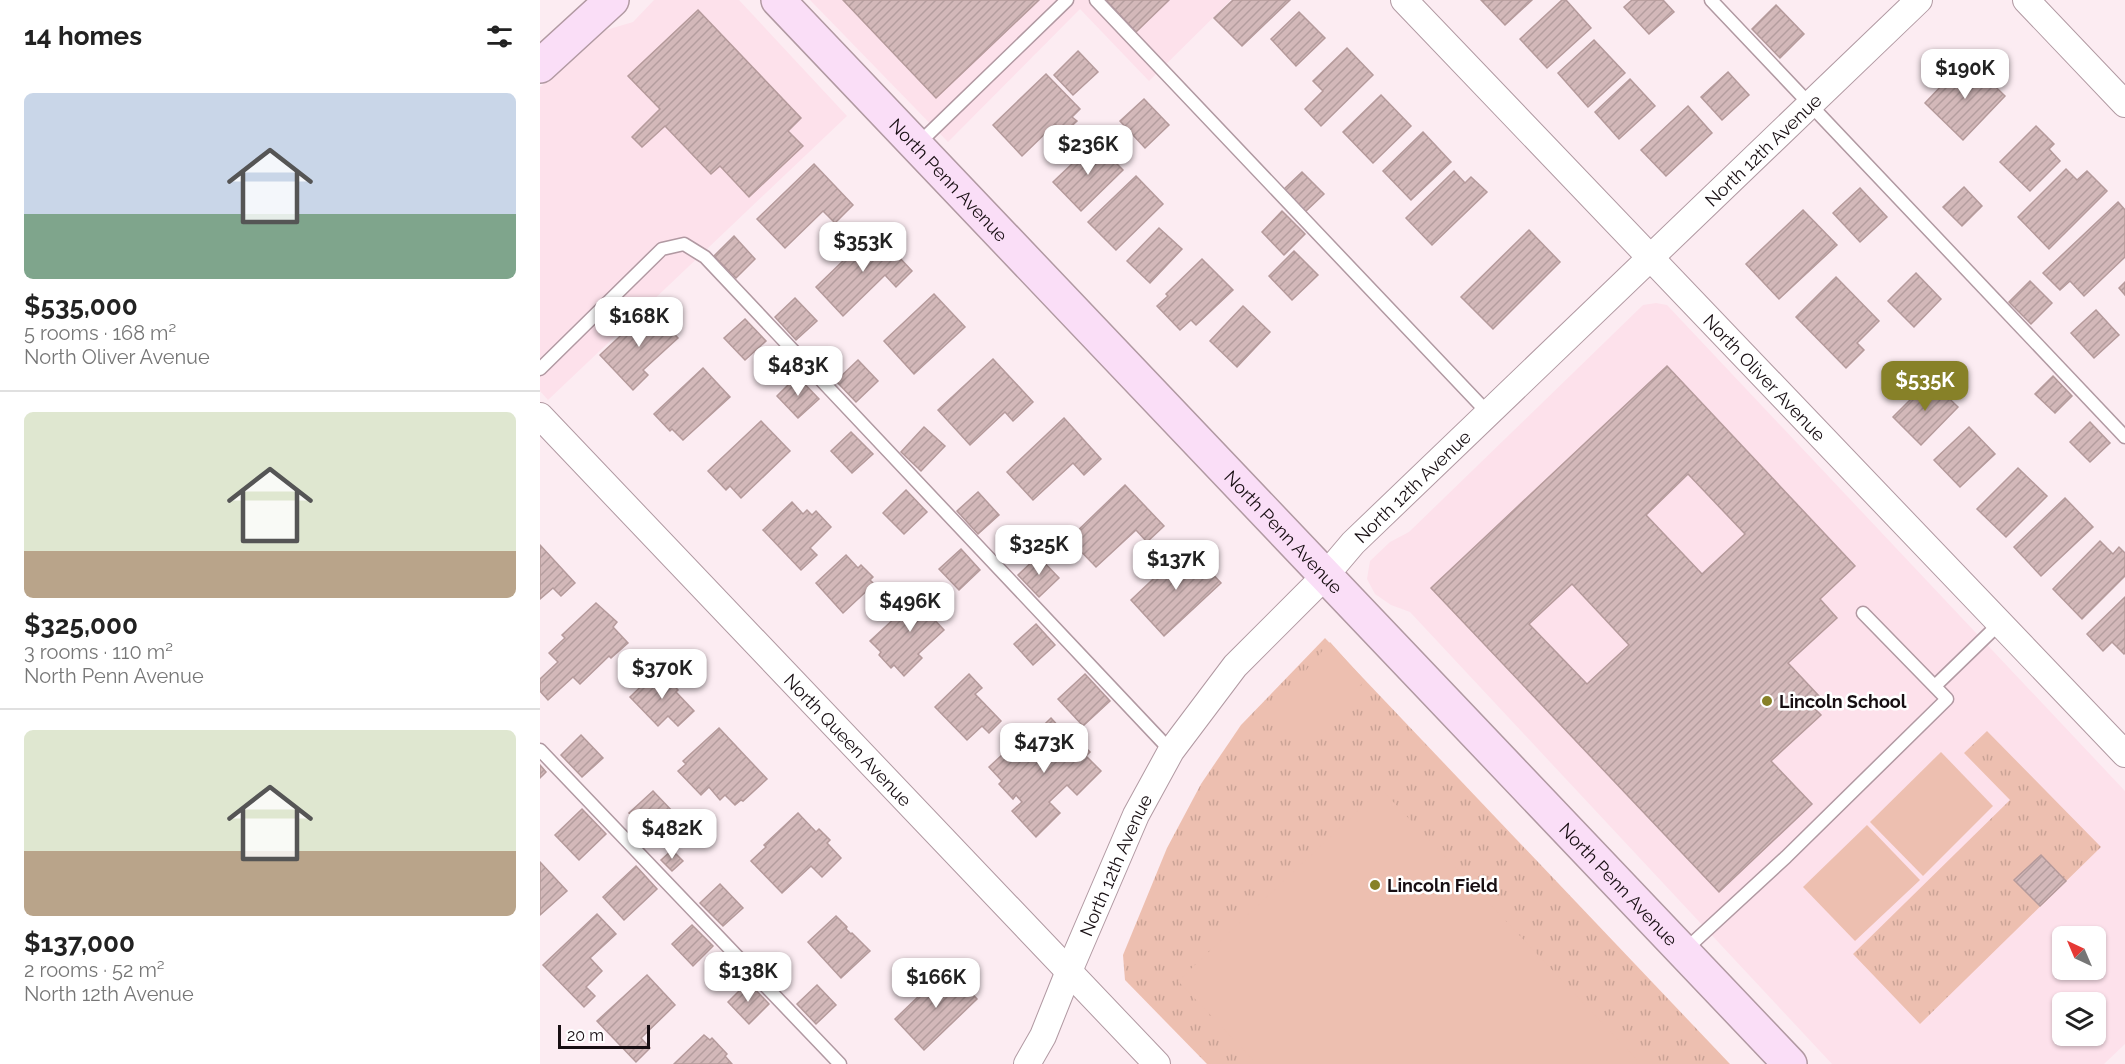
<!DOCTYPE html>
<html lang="en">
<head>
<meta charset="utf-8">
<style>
  :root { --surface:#fff; --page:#f2f2f2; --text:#222; --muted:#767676; --line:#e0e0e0; --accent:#878128 }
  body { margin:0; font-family:Raleway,sans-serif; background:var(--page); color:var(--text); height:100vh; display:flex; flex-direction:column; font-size:22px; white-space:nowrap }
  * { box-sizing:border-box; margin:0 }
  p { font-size:20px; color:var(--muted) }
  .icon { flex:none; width:33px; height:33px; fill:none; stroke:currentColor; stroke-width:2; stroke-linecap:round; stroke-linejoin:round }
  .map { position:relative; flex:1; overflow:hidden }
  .sheet { display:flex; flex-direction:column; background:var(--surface); width:540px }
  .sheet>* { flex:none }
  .needle { width:39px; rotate:316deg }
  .tools { position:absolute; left:1512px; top:926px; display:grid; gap:12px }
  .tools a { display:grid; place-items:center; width:54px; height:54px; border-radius:9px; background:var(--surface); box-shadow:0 2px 4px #0004; font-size:30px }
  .scale { position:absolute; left:18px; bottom:15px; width:92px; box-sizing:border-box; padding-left:6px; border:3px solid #170e12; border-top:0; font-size:16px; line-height:21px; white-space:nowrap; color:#170e12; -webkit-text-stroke:4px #fff; paint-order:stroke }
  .price { position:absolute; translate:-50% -51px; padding:0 14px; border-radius:12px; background:#fff; color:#222; font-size:20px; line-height:39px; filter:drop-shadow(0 2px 3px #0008) }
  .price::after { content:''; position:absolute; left:50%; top:36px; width:18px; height:14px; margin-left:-9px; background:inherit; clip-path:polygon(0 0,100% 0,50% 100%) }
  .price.active { background:var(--accent); color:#fff }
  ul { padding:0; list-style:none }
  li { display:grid; align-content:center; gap:12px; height:318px; padding:0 24px }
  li+li { border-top:2px solid var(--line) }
  li span { display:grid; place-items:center; height:186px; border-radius:9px; color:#555 }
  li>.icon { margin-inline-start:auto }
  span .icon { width:108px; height:108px; fill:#fffc; stroke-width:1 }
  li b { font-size:26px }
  h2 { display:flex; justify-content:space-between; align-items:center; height:72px; padding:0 24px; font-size:26px }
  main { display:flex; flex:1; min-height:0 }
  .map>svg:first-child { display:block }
  .built { fill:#fde1eb; fill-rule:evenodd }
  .park { fill:url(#park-tufts) }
  .garden { fill:#edbfb0 }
  .building { fill:url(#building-hatch); stroke:#b59a9b; stroke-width:1.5; fill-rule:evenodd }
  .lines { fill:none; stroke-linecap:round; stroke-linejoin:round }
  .lane-casing { stroke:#b199a2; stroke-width:15 }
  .street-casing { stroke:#b199a2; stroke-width:28 }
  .secondary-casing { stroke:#b199a2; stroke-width:36 }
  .lane { stroke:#fff; stroke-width:12 }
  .street { stroke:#fff; stroke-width:26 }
  .secondary { stroke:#fadef7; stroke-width:33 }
  .poi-dot { fill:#878128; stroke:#fff; stroke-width:2 }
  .labels { text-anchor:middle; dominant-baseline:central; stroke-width:5; stroke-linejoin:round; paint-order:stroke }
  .street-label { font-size:18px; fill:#170e12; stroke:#fff }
  .poi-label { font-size:18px; font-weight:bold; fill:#170e12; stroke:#fff; text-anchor:start }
</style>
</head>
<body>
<main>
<section class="sheet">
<h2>14 homes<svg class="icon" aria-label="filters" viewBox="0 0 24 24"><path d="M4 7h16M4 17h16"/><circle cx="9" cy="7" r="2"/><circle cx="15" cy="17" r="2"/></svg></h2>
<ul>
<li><span style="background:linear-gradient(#c9d6e8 65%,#7fa58c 0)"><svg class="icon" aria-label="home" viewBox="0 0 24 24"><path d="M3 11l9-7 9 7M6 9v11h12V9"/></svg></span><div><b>$535,000</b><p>5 rooms · 168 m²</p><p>North Oliver Avenue</p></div></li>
<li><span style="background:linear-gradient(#dfe7d0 75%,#b9a48a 0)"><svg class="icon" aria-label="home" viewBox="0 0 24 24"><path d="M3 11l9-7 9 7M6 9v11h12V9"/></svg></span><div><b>$325,000</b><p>3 rooms · 110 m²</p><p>North Penn Avenue</p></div></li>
<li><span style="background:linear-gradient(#dfe7d0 65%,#b9a48a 0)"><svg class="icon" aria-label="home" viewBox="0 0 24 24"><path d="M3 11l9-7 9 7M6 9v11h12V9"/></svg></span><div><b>$137,000</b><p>2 rooms · 52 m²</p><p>North 12th Avenue</p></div></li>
</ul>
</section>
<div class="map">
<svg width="1585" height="1064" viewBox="0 0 1585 1064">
  <defs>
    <pattern id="park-tufts" width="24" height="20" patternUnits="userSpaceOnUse" patternTransform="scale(1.5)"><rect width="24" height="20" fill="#edbfb0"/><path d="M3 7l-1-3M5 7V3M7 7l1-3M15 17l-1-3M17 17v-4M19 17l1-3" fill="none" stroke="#caa396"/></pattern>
    <pattern id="building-hatch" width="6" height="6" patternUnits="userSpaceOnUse" patternTransform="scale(1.5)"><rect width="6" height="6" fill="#d3b8b9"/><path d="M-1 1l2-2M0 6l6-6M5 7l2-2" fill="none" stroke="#b49d9e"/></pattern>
  </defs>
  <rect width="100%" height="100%" fill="#fcecf2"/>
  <g class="built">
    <polygon points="114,0 199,0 307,116 8,400 0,391 0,87 56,33 93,22"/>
    <polygon points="270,0 691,0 609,81 540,9 408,142"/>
    <path d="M1116 303 1127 305 1585 791V1044L1564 1064H1292L870 612 851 605 835 594 827 579 830 561 850 542 869 532 1103 305ZM1522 936H1556V969H1522ZM1522 1002H1556V1035H1522Z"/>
  </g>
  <g class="park">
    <polygon points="785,638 1190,1064 667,1064 585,980 583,955 627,848 661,784 701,725"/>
    <polygon points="1447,731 1561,847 1380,1024 1313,954 1470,800 1424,753"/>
  </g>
  <g class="garden">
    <polygon points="790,642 825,681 762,741 732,710"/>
    <polygon points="1401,752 1453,806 1383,876 1330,822"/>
    <polygon points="841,789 1101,1064 717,1064 638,981"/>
    <polygon points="1327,825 1380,880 1315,941 1263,887"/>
  </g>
  <g class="building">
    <polygon points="303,0 499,0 396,98"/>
    <polygon points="566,0 629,0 596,32"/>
    <polygon points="693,0 750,0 702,46 674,18"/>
    <polygon points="941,0 992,0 965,25"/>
    <polygon points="1022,0 1026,0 1051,28 1007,68 980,39"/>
    <polygon points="1092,0 1123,0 1134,12 1109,34 1084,7"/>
    <polygon points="1236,5 1264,34 1240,58 1212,29"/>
    <polygon points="158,10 261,118 248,131 263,146 209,197 180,166 171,174 125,126 102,147 92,137 120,109 88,76"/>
    <polygon points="759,12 785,38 756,66 731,39"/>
    <polygon points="1054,40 1085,73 1048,107 1018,73"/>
    <polygon points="807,48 833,75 781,126 765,109 783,91 773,81"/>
    <polygon points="538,51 558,72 533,95 514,75"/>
    <polygon points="1427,59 1465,96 1423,140 1385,103"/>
    <polygon points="1188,72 1209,95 1182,120 1161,97"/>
    <polygon points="506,74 540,109 532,117 537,121 524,133 515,124 482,156 453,125"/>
    <polygon points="1090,79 1115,106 1079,139 1055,112"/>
    <polygon points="841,95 871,126 833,163 803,132"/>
    <polygon points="604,99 629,125 605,148 580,121"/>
    <polygon points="1148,106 1172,133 1126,176 1101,150"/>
    <polygon points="1496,126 1514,144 1509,149 1520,161 1490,191 1460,162"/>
    <polygon points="883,132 911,162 871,200 843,171"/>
    <polygon points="555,142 583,170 541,211 513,182"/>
    <polygon points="274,164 313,205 295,223 283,211 245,248 217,219"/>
    <polygon points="1526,169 1537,180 1547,171 1567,191 1509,249 1478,217"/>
    <polygon points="914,171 925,183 931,177 947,192 892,245 866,218"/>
    <polygon points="762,172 784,194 765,212 743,190"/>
    <polygon points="596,176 623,204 576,250 548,222"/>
    <polygon points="1424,187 1442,206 1422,226 1403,207"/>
    <polygon points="1320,188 1347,217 1320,242 1293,213"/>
    <polygon points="1578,202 1585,210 1585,257 1544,296 1530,281 1520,290 1503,273"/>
    <polygon points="1263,210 1297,245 1239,299 1206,264"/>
    <polygon points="742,211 765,234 744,255 722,232"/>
    <polygon points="619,228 642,249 610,283 587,261"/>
    <polygon points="336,229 346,241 345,242 372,271 356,287 345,275 303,316 276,287"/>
    <polygon points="989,230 1020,262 953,329 921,297"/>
    <polygon points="194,236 215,259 196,278 174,256"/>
    <polygon points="754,251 778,275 752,300 729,276"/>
    <polygon points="662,259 693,290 656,325 651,320 640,330 617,306 628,296 626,294"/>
    <polygon points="1376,273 1401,299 1374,327 1348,301"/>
    <polygon points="1296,277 1339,321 1317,343 1324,350 1306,368 1256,317"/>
    <polygon points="1490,281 1512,303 1491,324 1469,302"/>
    <polygon points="1585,282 1585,295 1579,288"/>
    <polygon points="394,294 425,327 374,374 344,341"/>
    <polygon points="255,298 277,321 256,340 235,317"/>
    <polygon points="703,306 730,332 697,367 670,341"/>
    <polygon points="109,309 138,338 103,370 108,375 93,390 60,355"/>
    <polygon points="1556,310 1579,335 1554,358 1531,333"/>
    <polygon points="205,319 226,341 205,360 184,338"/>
    <polygon points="453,359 493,402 473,421 465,412 430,445 398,410"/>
    <polygon points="318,360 338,381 316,402 296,381"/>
    <path d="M1127 366 1315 566 1280 599 1297 618 1248 663 1279 696 1270 704 1281 715 1231 761 1272 804 1179 892 891 588ZM1148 474 1205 534 1162 574 1106 515ZM1032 584 1089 645 1047 684 989 624Z"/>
    <polygon points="163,368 190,397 143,440 132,429 130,431 114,414"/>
    <polygon points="257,376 279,399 258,418 237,396"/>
    <polygon points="1513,376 1532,396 1515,413 1495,394"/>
    <polygon points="1390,380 1418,407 1381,445 1353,417"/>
    <polygon points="524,418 561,459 544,475 533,463 493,500 467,472"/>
    <polygon points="221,421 250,451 201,498 190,486 186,490 168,471"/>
    <polygon points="1550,422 1570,443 1550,462 1530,442"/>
    <polygon points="384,427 405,446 381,471 361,452"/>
    <polygon points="1429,427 1455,454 1420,487 1394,460"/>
    <polygon points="311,432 333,454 312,473 291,451"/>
    <polygon points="1478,468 1507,496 1466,537 1437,509"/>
    <polygon points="585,485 624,526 607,542 596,530 556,567 529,539"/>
    <polygon points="366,490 387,512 364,534 343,513"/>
    <polygon points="438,492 459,515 438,534 417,511"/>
    <polygon points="1525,498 1553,527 1501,576 1474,547"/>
    <polygon points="252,502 263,514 267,510 272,515 276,511 291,527 270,548 277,555 261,570 223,530"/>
    <polygon points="1560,541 1573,554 1579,547 1585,553 1585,576 1542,619 1513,589"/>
    <polygon points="0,545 35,583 21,596 13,588 0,599"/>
    <polygon points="647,547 681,583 624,636 591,600"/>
    <polygon points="421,549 440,570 419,590 399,569"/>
    <polygon points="306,555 318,568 321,565 333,577 330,580 334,584 303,613 276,583"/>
    <polygon points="498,556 519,578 499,597 478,575"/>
    <polygon points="388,587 403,603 390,615 404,630 378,654 382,658 364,676 354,665 351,668 339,655 341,652 330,641"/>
    <polygon points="1585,597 1585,653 1584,654 1572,642 1563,651 1547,634"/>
    <polygon points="56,603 77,622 73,627 88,643 71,658 69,656 40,684 33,677 8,700 0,691 0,679 18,662 9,653 25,638 22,635"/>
    <polygon points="496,624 515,645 493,665 474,644"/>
    <polygon points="119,669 138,690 136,692 154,711 138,726 128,716 118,726 90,697"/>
    <polygon points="429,674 442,688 435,694 461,721 449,733 442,726 427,740 395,707"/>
    <polygon points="545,674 570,701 543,726 518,699"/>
    <polygon points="511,718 531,740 534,736 550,752 546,756 561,771 537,795 527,785 509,802 520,813 496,837 472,811 482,802 476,795 473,799 459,784 462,781 449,767 476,742 481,747"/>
    <polygon points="179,728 227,779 203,801 201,800 195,805 185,795 180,800 169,787 161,795 138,771 146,764 143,761"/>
    <polygon points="41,735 63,758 42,777 21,755"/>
    <polygon points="0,765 6,772 0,778"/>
    <polygon points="113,791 137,816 134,818 146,831 127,848 116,836 113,839 109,835 107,837 90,819 93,817 89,813"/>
    <polygon points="42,809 66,834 39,860 15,835"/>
    <polygon points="258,813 276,832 279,829 290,840 287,843 301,858 282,877 271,866 242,893 211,861 226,847 224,845"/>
    <polygon points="132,850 143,861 132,871 121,860"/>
    <polygon points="1501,855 1526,881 1500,906 1474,880"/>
    <polygon points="0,862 27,891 0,915"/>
    <polygon points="96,866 117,889 84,920 63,897"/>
    <polygon points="180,884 203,908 183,926 160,903"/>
    <polygon points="57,914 76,934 50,958 62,971 46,987 55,996 44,1007 3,965"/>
    <polygon points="296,916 307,927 306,929 311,934 312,933 330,951 301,978 268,942"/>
    <polygon points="152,925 173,946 153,966 132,944"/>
    <polygon points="408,968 437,999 384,1050 355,1019"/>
    <polygon points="107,975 135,1005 101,1038 110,1048 96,1062 57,1021"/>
    <polygon points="208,982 229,1004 209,1024 188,1002"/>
    <polygon points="277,985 296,1005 276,1024 257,1004"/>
    <polygon points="164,1035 170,1040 172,1038 187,1054 185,1056 192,1064 134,1064"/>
  </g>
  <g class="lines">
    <g class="lane-casing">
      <g id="lane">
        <polyline points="556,0 948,413"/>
        <polyline points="1171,0 1585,437"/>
        <polyline points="377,145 527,0"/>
        <polyline points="0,369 122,249 144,244 165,257 631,751"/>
        <polyline points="1395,686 1460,623"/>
        <polyline points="0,750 300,1064"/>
        <polyline points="1144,951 1246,857 1407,699 1323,613"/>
      </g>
    </g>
    <g class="street-casing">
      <g id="street">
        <path id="s1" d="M864 0 1585 754"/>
        <polyline points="1486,0 1585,104"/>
        <path id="s2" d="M0 416 617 1064"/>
        <path id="s3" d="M487 1064 503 1036 529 971 596 815 631 751 695 666 785 576 813 543 1379 0"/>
      </g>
    </g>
    <g class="secondary-casing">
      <g id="secondary">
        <path id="s4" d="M238 0 1250 1064"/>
        <polyline points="0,66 72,0"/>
      </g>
    </g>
    <use href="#lane" class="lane"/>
    <use href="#street" class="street"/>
    <use href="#secondary" class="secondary"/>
  </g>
  <g class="poi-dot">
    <circle cx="1227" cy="701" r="6"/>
    <circle cx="835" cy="885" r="6"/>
  </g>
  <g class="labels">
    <g class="street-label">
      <text stroke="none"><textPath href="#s3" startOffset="1190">North 12th Avenue</textPath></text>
      <text stroke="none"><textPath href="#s4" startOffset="248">North Penn Avenue</textPath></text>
      <text stroke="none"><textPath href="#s1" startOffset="522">North Oliver Avenue</textPath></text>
      <text stroke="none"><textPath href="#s3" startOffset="704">North 12th Avenue</textPath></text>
      <text stroke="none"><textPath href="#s4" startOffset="734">North Penn Avenue</textPath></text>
      <text stroke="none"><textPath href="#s2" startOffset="447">North Queen Avenue</textPath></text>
      <text stroke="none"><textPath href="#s3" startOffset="218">North 12th Avenue</textPath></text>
      <text stroke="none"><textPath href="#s4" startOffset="1220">North Penn Avenue</textPath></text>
    </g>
    <g class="poi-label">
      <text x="1239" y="701">Lincoln School</text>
      <text x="847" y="885">Lincoln Field</text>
    </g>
  </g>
</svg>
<div class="tools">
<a><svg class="needle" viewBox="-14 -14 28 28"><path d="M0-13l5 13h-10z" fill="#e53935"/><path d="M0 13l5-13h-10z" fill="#767676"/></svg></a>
<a><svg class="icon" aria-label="layers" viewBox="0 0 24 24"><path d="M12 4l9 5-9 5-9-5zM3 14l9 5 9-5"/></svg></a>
</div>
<div class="scale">20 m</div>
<b class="price" style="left:1425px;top:100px">$190K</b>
<b class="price" style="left:548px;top:176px">$236K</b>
<b class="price" style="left:323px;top:273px">$353K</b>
<b class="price" style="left:99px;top:348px">$168K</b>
<b class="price" style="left:258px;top:397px">$483K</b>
<b class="price active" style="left:1385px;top:412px">$535K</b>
<b class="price" style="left:499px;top:576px">$325K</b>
<b class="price" style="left:636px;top:591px">$137K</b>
<b class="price" style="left:370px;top:633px">$496K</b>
<b class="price" style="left:122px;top:700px">$370K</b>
<b class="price" style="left:504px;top:774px">$473K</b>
<b class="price" style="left:132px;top:860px">$482K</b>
<b class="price" style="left:208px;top:1003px">$138K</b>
<b class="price" style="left:396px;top:1009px">$166K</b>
</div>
</main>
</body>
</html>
